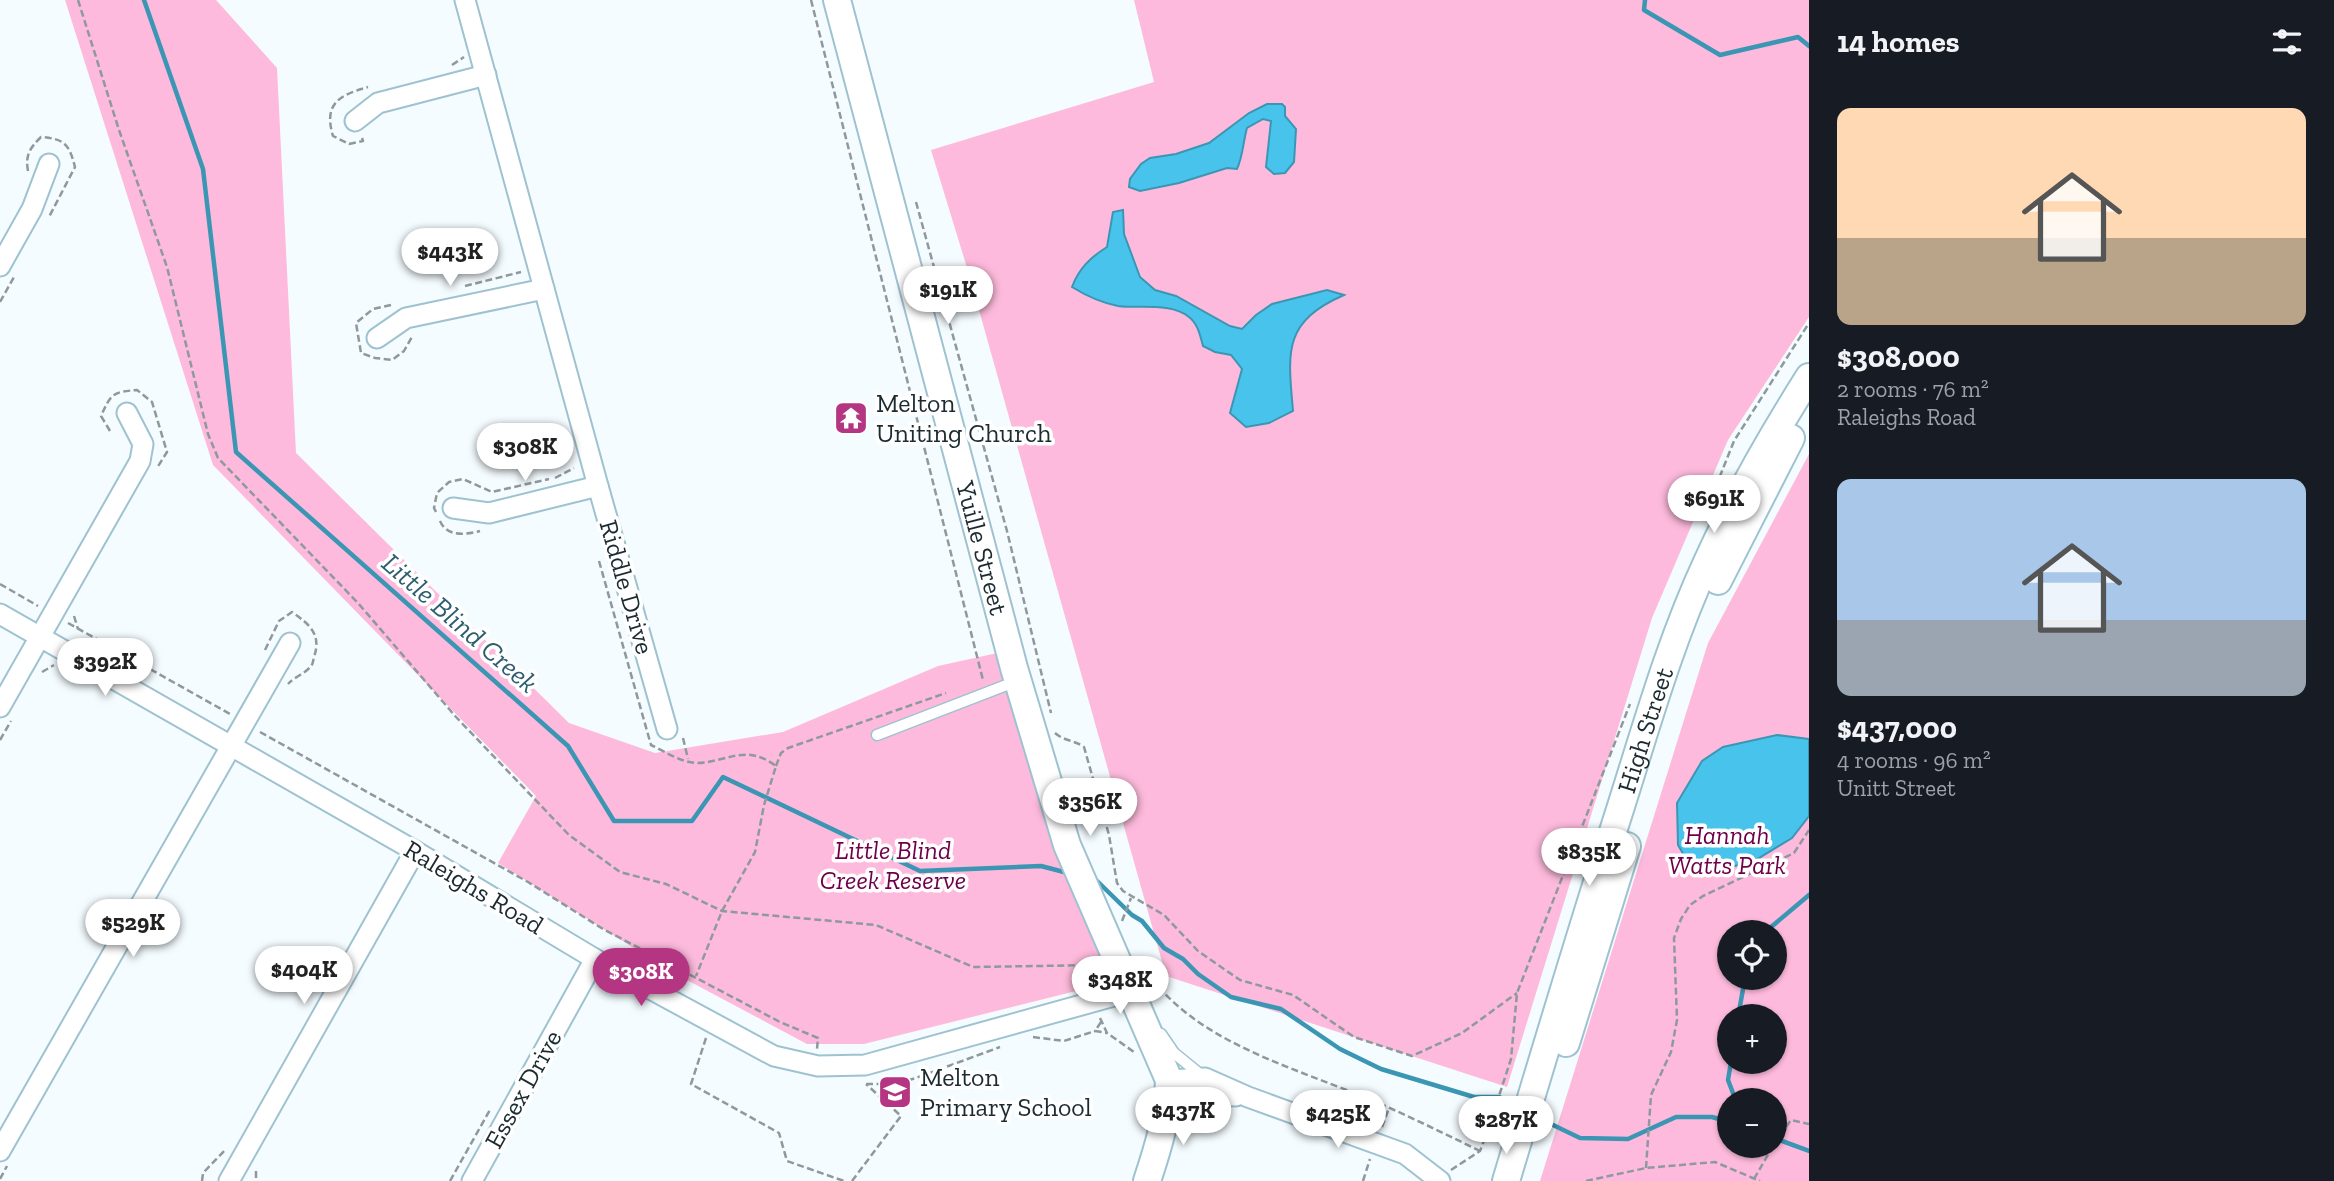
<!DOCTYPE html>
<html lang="en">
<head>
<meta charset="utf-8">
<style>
  :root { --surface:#171b24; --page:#242831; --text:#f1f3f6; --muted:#9ea1a6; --accent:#b43582 }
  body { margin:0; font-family:"Zilla Slab",serif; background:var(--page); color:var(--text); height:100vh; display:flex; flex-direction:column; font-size:26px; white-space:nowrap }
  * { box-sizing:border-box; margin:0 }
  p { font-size:23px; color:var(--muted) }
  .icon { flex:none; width:38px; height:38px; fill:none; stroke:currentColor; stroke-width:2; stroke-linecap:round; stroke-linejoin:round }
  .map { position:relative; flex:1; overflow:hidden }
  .sheet { display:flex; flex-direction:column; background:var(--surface); width:525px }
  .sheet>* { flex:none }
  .fabs { position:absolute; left:1717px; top:920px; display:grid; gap:14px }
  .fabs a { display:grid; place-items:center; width:70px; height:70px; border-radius:50%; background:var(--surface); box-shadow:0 2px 5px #0004; font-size:35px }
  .price { position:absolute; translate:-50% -60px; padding:0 16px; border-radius:24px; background:#fff; color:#222; font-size:23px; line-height:46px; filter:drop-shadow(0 2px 4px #0008) }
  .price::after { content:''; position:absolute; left:50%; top:42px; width:21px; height:16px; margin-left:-10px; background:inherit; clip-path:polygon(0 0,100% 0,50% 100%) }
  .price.selected { background:var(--accent); color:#fff }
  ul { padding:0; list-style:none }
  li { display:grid; align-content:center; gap:14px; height:371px; padding:0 28px }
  li span { display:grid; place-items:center; height:217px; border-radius:14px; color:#555 }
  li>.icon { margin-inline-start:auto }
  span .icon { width:126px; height:126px; fill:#fffc; stroke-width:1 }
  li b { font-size:30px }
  h2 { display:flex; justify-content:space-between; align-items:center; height:84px; padding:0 28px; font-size:30px }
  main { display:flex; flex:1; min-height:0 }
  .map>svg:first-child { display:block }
  .green { fill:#fdbadc; fill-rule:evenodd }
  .water { fill:#48c4ec; stroke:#3b96b4; stroke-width:2 }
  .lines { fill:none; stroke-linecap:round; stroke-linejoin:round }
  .stream { stroke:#3b96b4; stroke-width:4.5 }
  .lane-casing { stroke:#9ec2d0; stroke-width:13 }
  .street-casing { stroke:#9ec2d0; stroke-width:23 }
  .secondary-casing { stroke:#9ec2d0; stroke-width:30 }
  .path { stroke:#8e999d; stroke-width:2.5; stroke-dasharray:7 3.5; stroke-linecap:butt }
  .lane { stroke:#fff; stroke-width:10 }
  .street { stroke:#fff; stroke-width:19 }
  .secondary { stroke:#fff; stroke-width:26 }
  .labels { text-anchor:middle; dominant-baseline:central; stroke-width:7; stroke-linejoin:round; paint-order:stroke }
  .poi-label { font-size:26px; fill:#1c2b30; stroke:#fff; text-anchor:start }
  .street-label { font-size:26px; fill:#1c2b30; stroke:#fff }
  .park-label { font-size:26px; font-style:italic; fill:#6e004a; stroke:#fff }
  .water-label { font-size:28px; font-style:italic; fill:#2c5e6f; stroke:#fff }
</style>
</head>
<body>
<main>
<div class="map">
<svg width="1809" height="1181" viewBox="0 0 1809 1181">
  <rect width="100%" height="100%" fill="#f5fcff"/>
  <g class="green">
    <polygon points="65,0 216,0 277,68 296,453 569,723 655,753 783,732 938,666 1002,652 1108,983 864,1044 807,1044 672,972 498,863 536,796 213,465"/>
    <polygon points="1134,0 1809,0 1809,317 1728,440 1652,618 1507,1087 1166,976 977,303 971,292 968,271 931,150 1154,82"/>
    <path d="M1809 454V1181H1540L1708 643ZM1729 933H1774V978H1729ZM1729 1017H1774V1062H1729ZM1729 1101H1774V1146H1729Z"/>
  </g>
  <g class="water">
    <path d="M1267 104H1282L1285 107V116L1296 129 1294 162 1285 173 1274 174 1266 167 1271 121 1263 119 1247 128C1243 142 1243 156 1237 169L1227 168 1179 183 1140 191 1129 187 1130 179 1141 164 1150 158 1176 154 1209 143 1249 113Z"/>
    <path d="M1123 210 1124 234 1140 277 1155 290 1176 296 1230 326 1242 329 1256 315 1272 304 1327 290 1344 295C1282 322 1288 353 1293 411L1269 423 1246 427 1230 413 1242 369 1231 355 1215 352 1203 346C1200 335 1198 324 1189 317 1171 302 1139 309 1118 306 1102 303 1085 295 1072 287 1079 268 1091 257 1107 247L1113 212Z"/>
    <polygon points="1777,735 1809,739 1809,816 1792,838 1754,861 1696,876 1678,845 1677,803 1702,761 1723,747"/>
  </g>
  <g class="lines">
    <g class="stream">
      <polyline points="144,0 203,169 236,452 568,746 614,821 692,821 723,777 920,871 1041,866 1064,872"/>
      <polyline points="1645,0 1644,10 1720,55 1798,37 1809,46"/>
      <polyline points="1096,880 1132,915 1142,921 1164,948 1183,959 1198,974 1231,997 1281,1009 1340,1049 1381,1069 1474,1097 1499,1097 1514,1104"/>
      <polyline points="1764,933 1809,895"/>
      <polyline points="1738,1017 1745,978"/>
      <polyline points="1731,1062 1728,1080 1736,1101"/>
      <polyline points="1553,1125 1580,1138 1628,1139 1676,1117 1712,1117 1729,1122"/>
      <polyline points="1774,1138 1809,1151"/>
    </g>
    <g class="lane-casing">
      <g id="lane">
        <polyline points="877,735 1017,681"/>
        <polyline points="1161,1034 1174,1053 1201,1075"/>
      </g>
    </g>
    <g class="street-casing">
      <g id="street">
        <polyline points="465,0 598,486 667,729"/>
        <polyline points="355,121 378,103 486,75"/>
        <polyline points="0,266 32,209 49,164"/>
        <polyline points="377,338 406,318 544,289"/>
        <polyline points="453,508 489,513 598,486"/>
        <polyline points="0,614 415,851 595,959 774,1056 818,1066 865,1065 1132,991"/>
        <polyline points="0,707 140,461 143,444 127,413"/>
        <polyline points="1169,1080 1205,1078 1248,1097 1405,1154 1440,1181"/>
        <polyline points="1169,1100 1196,1094 1236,1096"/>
        <polyline points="0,1151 290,643"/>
        <polyline points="229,1181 415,851"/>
        <polyline points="472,1181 595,959"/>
      </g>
    </g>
    <g class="secondary-casing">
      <g id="secondary">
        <path id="s1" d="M837 0 1014 668 1067 845 1169 1080C1168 1115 1158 1148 1147 1181"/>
        <polyline points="1718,581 1791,438"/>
        <polyline points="1566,1043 1627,846"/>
        <path id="s2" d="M1506 1181C1542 1061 1578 941 1616 822 1644 735 1668 646 1707 562 1736 498 1771 437 1809 377"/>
      </g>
    </g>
    <g class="path">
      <polyline points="78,0 119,130 167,267 208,434 218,458 358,603 456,717 569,835 620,872 666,884 722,911 876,925 973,967 1098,965"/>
      <polyline points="811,0 983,680"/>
      <polyline points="452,65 464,57"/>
      <path d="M362 138 363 141 349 144 333 136C323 103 340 95 368 87"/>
      <path d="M28 171C25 155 30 148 41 137 65 139 69 144 75 167L49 217"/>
      <polyline points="916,202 1007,531 1051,713"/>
      <polyline points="465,286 521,272"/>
      <polyline points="0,302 14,277"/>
      <polyline points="391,305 373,309 356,323 361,353 375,358 392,360 404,351 413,335"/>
      <path d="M110 431 101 416C111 394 112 392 137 390L152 402 167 452 157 468"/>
      <polyline points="555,478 574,468"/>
      <polyline points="436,512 434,508 437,493 449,482 463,479 492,492 549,479"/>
      <polyline points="1704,516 1734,441 1809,323"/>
      <path d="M440 521C447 537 465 535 480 531"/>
      <path d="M599 561 651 745C664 751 682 763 697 763 728 762 745 743 776 766L764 805 755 852 722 911 696 976"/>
      <polyline points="0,584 38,606"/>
      <polyline points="74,616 78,629"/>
      <polyline points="68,623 230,714"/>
      <path d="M265 650 279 621 292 612C309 624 322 634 314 657 313 661 313 665 310 667 306 673 294 677 288 684"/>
      <polyline points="42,672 54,665"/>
      <polyline points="260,732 528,882 603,929 780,1022 818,1038 817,1049"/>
      <path d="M1055 733C1064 741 1074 740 1084 747L1109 835 1117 883 1123 891 1164 915 1198 951 1240 980 1293 995 1354 1037 1412 1056 1462 1033 1517 993"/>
      <polyline points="683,738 688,759"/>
      <polyline points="0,740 11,721"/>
      <polyline points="776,766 781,753 788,748 946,693"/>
      <polyline points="1122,921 1131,898"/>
      <polyline points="1088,966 1092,984"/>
      <path d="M1146 970C1192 1040 1289 1066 1364 1097 1403 1113 1441 1132 1480 1151"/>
      <polyline points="1100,1018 1107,1033 1134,1052"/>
      <polyline points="1101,1022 1095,1031 1107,1033"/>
      <polyline points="1033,1037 1064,1041 1095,1031"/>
      <polyline points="706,1038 691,1084 779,1133 787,1161 844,1181"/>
      <polyline points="866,1084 896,1084 916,1078 1000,1047"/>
      <polyline points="1382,1127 1389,1108"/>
      <polyline points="1774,1144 1791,1120 1809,1124"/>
      <polyline points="1646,1168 1651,1095 1671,1052 1677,1020 1674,938 1681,919 1690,905 1703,896 1794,853 1809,830"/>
      <polyline points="1451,1170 1480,1151 1487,1133 1511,1059 1517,993 1630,704"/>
      <polyline points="256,1171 256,1181"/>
      <polyline points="0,1179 7,1166"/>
      <polyline points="1754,1179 1773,1146"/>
      <polyline points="202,1181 203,1173 226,1149"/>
      <polyline points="450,1181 491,1108"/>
      <polyline points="852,1181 901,1116 866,1084"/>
      <polyline points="1363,1181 1370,1159"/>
      <polyline points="1586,1181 1646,1168 1715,1162 1760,1181"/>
    </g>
    <use href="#lane" class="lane"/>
    <use href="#street" class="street"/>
    <use href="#secondary" class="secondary"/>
  </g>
  <defs>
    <g id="temple-square" transform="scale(1.75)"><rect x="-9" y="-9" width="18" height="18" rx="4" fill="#b43582" stroke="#fff"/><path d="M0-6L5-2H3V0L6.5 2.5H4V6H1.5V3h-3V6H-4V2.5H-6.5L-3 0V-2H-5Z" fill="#fff"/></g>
    <g id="school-square" transform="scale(1.75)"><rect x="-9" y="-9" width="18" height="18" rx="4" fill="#b43582" stroke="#fff"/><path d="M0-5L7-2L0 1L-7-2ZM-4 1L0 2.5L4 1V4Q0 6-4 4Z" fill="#fff"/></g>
  </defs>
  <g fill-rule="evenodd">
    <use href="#temple-square" x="851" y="418"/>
    <use href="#school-square" x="895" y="1092"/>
  </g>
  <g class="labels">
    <g class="poi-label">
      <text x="876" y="403">Melton<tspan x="876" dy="30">Uniting Church</tspan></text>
      <text x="920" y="1077">Melton<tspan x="920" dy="30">Primary School</tspan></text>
    </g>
    <g class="street-label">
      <text stroke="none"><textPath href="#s1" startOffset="567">Yuille Street</textPath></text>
      <text transform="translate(627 587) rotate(74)">Riddle Drive</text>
      <text stroke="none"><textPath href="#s2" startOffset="472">High Street</textPath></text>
      <text transform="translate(474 887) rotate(31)">Raleighs Road</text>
      <text transform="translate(523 1089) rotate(-61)">Essex Drive</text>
    </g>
    <g class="park-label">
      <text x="1727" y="835">Hannah<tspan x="1727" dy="30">Watts Park</tspan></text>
      <text x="893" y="850">Little Blind<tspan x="893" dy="30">Creek Reserve</tspan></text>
    </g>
    <g class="water-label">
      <text transform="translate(460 623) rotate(41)">Little Blind Creek</text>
    </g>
  </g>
</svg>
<div class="fabs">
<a><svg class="icon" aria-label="locate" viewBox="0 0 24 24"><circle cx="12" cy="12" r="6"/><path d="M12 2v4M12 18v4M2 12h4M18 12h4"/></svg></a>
<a>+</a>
<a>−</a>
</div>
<b class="price" style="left:450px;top:288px">$443K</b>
<b class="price" style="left:948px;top:326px">$191K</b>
<b class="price" style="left:525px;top:483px">$308K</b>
<b class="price" style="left:1714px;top:535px">$691K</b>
<b class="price" style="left:105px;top:698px">$392K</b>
<b class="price" style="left:1090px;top:838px">$356K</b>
<b class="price" style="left:1589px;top:888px">$835K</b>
<b class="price" style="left:133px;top:959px">$529K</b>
<b class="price" style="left:304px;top:1006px">$404K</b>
<b class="price selected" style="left:641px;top:1008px">$308K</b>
<b class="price" style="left:1120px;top:1016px">$348K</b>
<b class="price" style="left:1183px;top:1147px">$437K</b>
<b class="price" style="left:1338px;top:1150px">$425K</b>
<b class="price" style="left:1506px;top:1156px">$287K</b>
</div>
<section class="sheet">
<h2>14 homes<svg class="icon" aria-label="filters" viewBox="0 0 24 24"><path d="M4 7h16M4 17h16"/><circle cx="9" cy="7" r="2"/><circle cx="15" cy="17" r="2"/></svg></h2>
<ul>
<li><span style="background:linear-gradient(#ffd9b3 60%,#b9a48a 0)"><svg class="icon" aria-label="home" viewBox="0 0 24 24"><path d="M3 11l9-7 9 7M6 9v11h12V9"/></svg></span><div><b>$308,000</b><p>2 rooms · 76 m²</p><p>Raleighs Road</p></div></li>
<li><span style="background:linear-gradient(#a9c7e8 65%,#9aa5b1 0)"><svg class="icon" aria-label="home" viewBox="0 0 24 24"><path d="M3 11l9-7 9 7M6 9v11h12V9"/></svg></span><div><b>$437,000</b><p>4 rooms · 96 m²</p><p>Unitt Street</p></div></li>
</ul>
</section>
</main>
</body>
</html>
